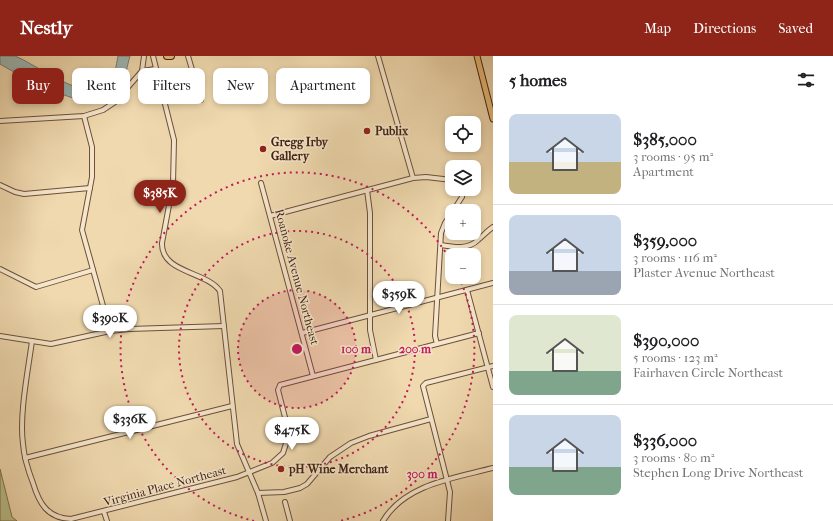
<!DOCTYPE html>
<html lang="en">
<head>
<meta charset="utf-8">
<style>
  :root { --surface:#fff; --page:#f6f6f6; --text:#202124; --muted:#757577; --line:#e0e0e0; --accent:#8f2418 }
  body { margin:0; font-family:"IM FELL French Canon",serif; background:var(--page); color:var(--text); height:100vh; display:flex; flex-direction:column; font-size:15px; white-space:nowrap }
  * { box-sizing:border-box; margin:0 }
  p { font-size:13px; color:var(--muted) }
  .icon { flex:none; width:22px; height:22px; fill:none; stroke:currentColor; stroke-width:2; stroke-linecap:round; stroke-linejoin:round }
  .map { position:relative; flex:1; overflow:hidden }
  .drawer { display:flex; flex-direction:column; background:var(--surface); width:340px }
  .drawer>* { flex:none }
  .top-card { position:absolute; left:12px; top:12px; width:380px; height:36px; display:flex; gap:8px }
  .tools { position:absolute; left:445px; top:60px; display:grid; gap:8px }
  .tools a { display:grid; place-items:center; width:36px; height:36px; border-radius:8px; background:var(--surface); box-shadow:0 2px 6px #0003; font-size:20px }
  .price { position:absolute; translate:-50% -34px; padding:0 9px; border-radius:14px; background:#fff; color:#222; font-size:13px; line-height:26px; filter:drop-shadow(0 1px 2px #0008) }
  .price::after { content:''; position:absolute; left:50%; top:24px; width:12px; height:9px; margin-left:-6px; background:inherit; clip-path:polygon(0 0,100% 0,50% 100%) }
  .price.on { background:var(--accent); color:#fff }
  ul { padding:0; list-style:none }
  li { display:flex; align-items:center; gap:12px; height:100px; padding:0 16px }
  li+li { border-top:1px solid var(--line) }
  li span { display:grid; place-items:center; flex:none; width:112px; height:80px; border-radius:8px; color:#555 }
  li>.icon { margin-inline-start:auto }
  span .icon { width:48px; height:48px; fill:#fffc; stroke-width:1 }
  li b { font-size:17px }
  h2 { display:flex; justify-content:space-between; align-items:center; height:48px; padding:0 16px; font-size:17px }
  .chip { padding:0 14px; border-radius:8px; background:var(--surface); box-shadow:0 2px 6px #0003; font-size:14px; line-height:36px }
  .chip.on { background:var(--accent); color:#fff }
  header { display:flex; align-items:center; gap:24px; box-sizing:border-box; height:56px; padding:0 20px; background:var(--accent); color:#fff }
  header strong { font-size:19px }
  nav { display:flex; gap:22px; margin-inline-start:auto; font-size:14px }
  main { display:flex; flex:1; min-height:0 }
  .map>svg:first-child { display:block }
  .green { fill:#bbbf8a; stroke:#7e704e }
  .water { fill:#9db8b4; stroke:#787c74 }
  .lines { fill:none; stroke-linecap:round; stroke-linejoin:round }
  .minor-casing { stroke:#6d503a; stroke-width:6 }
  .major-casing { stroke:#412213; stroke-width:7 }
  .highway-casing { stroke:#412213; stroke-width:8 }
  .minor { stroke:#f5e6cb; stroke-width:4 }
  .major { stroke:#e8bc78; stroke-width:5 }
  .highway { stroke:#e8bc78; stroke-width:6 }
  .ring { fill:none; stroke:#c2185b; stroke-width:2; stroke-dasharray:2 4 }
  .poi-dot { fill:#8f2418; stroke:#f5e6cb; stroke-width:1.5 }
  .labels { text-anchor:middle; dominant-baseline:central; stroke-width:3; stroke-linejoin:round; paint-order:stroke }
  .poi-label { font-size:12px; font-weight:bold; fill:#412213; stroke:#f5e6cb; text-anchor:start }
  .street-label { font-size:12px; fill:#412213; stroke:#f5e6cb }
  .centre { fill:#c2185b; stroke:#f5e6cb; stroke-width:2 }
  .ring-label { font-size:12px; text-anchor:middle; font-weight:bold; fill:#c2185b; stroke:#f5e6cb; stroke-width:3; stroke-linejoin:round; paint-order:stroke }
</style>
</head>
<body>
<header>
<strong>Nestly</strong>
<nav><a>Map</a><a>Directions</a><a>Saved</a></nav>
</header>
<main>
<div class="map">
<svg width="493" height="465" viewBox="0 0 493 465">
  <rect width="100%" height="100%" fill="#f0d9af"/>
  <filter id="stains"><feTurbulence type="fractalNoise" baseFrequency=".005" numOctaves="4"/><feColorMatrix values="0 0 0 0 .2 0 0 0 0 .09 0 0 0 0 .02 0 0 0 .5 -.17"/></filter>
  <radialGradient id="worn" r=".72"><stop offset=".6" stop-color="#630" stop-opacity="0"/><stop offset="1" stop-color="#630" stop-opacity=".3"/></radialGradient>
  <polygon class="green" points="0,413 12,461 17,465 0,465"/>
  <path class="water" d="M0 0C5 0 11 0 15 0 34 7 90 50 108 29 115 21 116 10 118 0H130C127 10 126 21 120 29 102 55 72 43 50 33 33 25 16 18 0 8Z"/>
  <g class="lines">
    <g class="minor-casing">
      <g id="minor">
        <path d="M153 0 174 84 173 128 162 187C161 217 206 215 220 235L237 388 258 437 266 465"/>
        <polyline points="188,0 201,44"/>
        <polyline points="378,0 413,122"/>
        <polyline points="142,15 155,13"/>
        <polyline points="84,60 92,91 92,121 82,174 110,275"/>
        <polyline points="0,65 84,60 103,54 115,46 142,15 144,0"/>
        <polyline points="261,127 313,320"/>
        <polyline points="0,129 15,136 24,138 90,132"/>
        <polyline points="367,134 370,157 370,274 376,304"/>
        <polyline points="453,155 462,141 463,133"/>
        <polyline points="270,160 413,122 426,121 452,124"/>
        <path d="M441 189C453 191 468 194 478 184 483 180 487 175 493 171"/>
        <polyline points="0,213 36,231 93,214"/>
        <polyline points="467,234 493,331"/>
        <polyline points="302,277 493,227"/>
        <polyline points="0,280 51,288 110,275 129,273 224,270"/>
        <path d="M32 285C28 315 19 359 23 388 24 402 28 414 33 427 39 447 47 462 71 463L237 421 272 407 283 397 288 381V373L278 334 280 329 479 277"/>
        <polyline points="437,288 435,280 441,177 445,167 452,157"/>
        <polyline points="25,402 232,350"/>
        <polyline points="258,437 284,436 300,432 307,428 330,401 351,387 369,380 431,363"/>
        <polyline points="285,446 290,465"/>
        <polyline points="104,456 107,465"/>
        <path d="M383 465C405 428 455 422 493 412"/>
        <polyline points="448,465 450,436 423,330 426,327 493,310"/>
      </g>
    </g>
    <g class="major-casing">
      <polyline id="major" points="477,0 493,63"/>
    </g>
    <g class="highway-casing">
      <polyline id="highway" points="167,0 171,0"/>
    </g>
    <use href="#minor" class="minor"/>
    <use href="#major" class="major"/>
    <use href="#highway" class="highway"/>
  </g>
  <circle cx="297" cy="293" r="59" fill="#c2185b" fill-opacity=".12"/>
  <g class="ring">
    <circle cx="297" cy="293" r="59"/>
    <circle cx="297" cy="293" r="118"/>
    <path d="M254 465A177 177 0 1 1 452 207M459 221A177 177 0 0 1 340 465"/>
  </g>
  <g class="poi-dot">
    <circle cx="367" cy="75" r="4"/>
    <circle cx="263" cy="93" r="4"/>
    <circle cx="281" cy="413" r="4"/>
  </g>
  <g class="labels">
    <g class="poi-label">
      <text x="375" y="75">Publix</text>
      <text x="271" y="86">Gregg Irby<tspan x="271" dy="14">Gallery</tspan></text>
      <text x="289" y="413">pH Wine Merchant</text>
    </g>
    <g class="street-label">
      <text transform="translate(297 221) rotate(75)">Roanoke Avenue Northeast</text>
      <text transform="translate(165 430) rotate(-15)">Virginia Place Northeast</text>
    </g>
  </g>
  <circle cx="297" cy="293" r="6" class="centre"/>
  <g class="ring-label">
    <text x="356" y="297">100 m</text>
    <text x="415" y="297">200 m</text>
    <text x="422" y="422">300 m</text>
  </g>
  <rect width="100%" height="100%" filter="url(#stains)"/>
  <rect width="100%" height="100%" fill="url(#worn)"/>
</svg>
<div class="tools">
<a><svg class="icon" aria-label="locate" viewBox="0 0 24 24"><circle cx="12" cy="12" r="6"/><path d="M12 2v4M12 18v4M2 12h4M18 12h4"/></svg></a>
<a><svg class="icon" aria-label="layers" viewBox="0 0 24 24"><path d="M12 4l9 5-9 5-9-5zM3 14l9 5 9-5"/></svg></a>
<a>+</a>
<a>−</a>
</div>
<b class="price on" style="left:160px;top:158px">$385K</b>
<b class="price" style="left:399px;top:259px">$359K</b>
<b class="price" style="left:110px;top:283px">$390K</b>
<b class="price" style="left:130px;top:384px">$336K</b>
<b class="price" style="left:292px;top:395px">$475K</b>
<div class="top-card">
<a class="chip on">Buy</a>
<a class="chip">Rent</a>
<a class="chip">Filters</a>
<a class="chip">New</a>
<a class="chip">Apartment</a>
</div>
</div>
<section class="drawer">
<h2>5 homes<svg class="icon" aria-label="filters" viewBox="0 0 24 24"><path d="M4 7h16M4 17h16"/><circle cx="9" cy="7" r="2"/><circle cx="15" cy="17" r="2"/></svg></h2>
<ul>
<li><span style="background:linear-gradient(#c9d6e8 60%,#c2b280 0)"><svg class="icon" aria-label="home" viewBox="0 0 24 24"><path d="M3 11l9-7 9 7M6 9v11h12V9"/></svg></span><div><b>$385,000</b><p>3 rooms · 95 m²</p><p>Apartment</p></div></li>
<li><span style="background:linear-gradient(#c9d6e8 70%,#9aa5b1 0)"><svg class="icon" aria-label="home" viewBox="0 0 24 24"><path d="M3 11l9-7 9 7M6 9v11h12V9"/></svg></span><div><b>$359,000</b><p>3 rooms · 116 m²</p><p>Plaster Avenue Northeast</p></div></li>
<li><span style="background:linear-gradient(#dfe7d0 70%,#7fa58c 0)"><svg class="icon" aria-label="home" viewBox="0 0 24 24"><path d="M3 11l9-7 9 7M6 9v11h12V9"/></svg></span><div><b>$390,000</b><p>5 rooms · 123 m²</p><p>Fairhaven Circle Northeast</p></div></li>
<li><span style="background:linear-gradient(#c9d6e8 65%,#7fa58c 0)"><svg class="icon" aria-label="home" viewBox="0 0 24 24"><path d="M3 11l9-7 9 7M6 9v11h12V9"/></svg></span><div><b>$336,000</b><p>3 rooms · 80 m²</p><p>Stephen Long Drive Northeast</p></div></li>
</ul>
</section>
</main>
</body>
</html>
